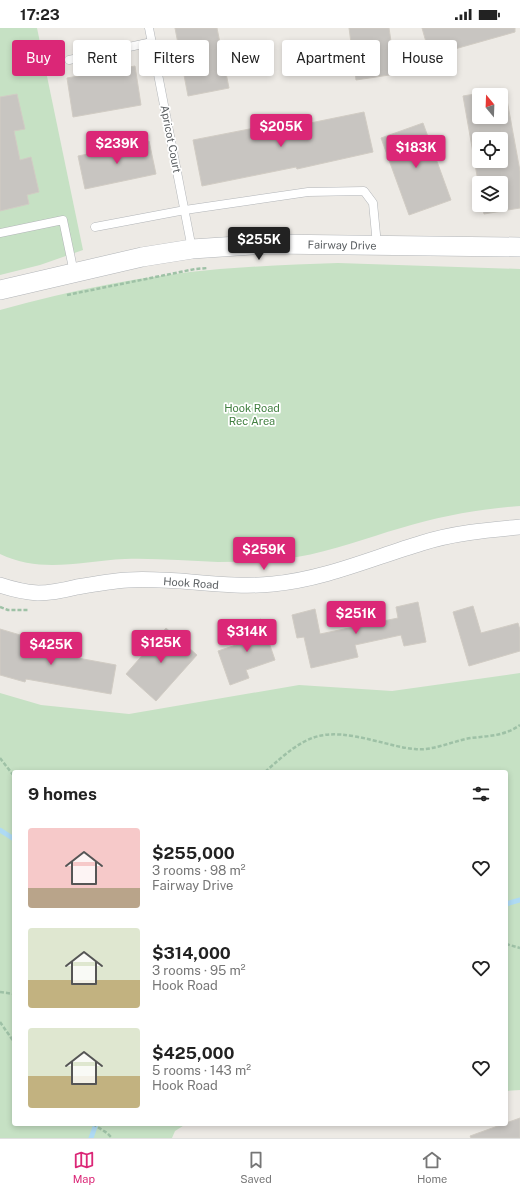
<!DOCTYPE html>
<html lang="en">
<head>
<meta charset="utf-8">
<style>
  :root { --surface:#fff; --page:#f2f2f2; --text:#222; --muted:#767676; --line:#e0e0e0; --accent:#db2777 }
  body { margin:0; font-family:"Public Sans",sans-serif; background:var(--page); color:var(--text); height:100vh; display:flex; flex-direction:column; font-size:15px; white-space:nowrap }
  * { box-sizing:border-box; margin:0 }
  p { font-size:13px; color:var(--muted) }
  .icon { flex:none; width:22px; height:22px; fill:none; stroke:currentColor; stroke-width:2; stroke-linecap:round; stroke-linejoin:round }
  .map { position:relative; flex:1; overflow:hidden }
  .details { position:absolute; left:12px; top:742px; width:496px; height:356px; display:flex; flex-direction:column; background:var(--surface); border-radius:4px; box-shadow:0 2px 6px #0003 }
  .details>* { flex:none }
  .hud { position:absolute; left:12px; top:12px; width:496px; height:36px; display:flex; gap:8px }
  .needle { width:26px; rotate:341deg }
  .buttons { position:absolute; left:472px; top:60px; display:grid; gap:8px }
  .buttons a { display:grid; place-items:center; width:36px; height:36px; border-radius:4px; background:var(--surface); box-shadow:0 2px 6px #0003; font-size:20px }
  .price { position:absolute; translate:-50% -34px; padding:0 9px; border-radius:4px; background:var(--accent); color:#fff; font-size:13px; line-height:26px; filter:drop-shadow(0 1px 2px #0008) }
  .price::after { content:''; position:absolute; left:50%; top:24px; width:12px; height:9px; margin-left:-6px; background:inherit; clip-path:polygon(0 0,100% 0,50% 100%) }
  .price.on { background:#222; color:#fff }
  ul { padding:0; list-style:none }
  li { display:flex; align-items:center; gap:12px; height:100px; padding:0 16px }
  li span { display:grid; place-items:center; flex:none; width:112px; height:80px; border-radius:4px; color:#555 }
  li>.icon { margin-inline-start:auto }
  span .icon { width:48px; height:48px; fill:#fffc; stroke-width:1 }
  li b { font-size:17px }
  h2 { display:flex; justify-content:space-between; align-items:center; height:48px; padding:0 16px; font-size:17px }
  .tag { padding:0 14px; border-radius:4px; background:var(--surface); box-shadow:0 2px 6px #0003; font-size:14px; line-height:36px }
  .tag.on { background:var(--accent); color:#fff }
  .status { display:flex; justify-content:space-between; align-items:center; height:28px; padding:0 20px; background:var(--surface); direction:ltr }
  .status svg { height:11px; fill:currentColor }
  .menu { display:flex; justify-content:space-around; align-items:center; height:56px; border-top:1px solid var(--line); background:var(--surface); font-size:11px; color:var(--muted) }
  .menu a { display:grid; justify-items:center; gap:2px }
  .menu .on { color:var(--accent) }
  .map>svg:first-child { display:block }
  .green { fill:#c6e1c4 }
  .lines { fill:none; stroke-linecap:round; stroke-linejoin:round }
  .stream { stroke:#aedaf4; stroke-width:5 }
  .building { fill:#c8c5c1; stroke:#d1ccc4; fill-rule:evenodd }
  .service-casing { stroke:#b2b5b8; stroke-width:9 }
  .minor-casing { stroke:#b2b5b8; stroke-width:16 }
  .tertiary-casing { stroke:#b2b5b8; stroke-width:20 }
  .path { stroke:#9ec1a6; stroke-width:2.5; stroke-dasharray:4 2; stroke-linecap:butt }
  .service { stroke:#fff; stroke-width:8 }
  .minor { stroke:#fff; stroke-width:15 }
  .tertiary { stroke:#fff; stroke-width:19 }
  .labels { text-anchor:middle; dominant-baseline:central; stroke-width:3.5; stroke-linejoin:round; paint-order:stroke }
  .street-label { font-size:11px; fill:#5c6063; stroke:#fff }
  .park-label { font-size:11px; fill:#417f40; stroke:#fff }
</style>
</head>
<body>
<div class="status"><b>17:23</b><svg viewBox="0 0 49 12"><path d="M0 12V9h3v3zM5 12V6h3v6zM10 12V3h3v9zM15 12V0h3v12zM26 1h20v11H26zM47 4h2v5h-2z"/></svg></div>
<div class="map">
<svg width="520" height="1110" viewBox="0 0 520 1110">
  <rect width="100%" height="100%" fill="#edeae5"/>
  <g class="green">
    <polygon points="0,0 37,0 83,222 40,237 0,247"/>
    <path d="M338 235 520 241V478C480 481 440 488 401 500 366 510 333 523 297 529 271 533 245 534 218 534 187 533 156 530 125 531 80 533 43 546 0 526V282C72 262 146 247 220 241 259 238 299 236 338 235Z"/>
    <polygon points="520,645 520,1062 506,1063 506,744 14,744 14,1096 186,1096 175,1103 172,1110 0,1110 0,665 41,677 129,686 299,657 392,663"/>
  </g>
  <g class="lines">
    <g class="stream">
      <polyline points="0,802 14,811"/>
      <polyline points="506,876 520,872"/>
      <polyline points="91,1110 96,1096"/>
    </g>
  </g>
  <g class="building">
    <polygon points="175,0 217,0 229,60 188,68"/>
    <polygon points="349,0 389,0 396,46 356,52"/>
    <polygon points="422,0 515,0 515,4 430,28"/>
    <polygon points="135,38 141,77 73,89 67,50"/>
    <path d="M505 61 520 143V180L484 186 482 177H501V155H479V159L463 68ZM479 67H501V89H479ZM479 111H501V133H479Z"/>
    <polygon points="17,66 25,101 14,103 20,132 31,129 39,164 27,167 29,176 0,183 0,69"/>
    <polygon points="364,84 373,124 297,141 296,139 202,158 193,112 270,97 271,103"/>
    <polygon points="423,95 451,172 409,187 381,110"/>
    <polygon points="149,113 156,146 85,161 78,128"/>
    <polygon points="418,574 426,614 404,618 401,607 355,617 358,629 311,640 304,609 297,610 292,587 315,581 320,606 398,590 396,579"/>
    <polygon points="473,578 481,605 518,595 520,602 520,623 469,638 453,584"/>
    <polygon points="261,591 275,632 246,642 249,650 230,657 218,623 245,614 239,599"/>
    <polygon points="166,600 197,627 156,673 126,646"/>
    <polygon points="0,601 37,612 34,622 116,637 111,666 26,651 25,654 0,647"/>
    <polygon points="520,1090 520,1110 471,1110 470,1108"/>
  </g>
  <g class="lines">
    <g class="service-casing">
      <g id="service">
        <polyline points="149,0 192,221"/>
        <polyline points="69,32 152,14"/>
        <polyline points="95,199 185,182 308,164 364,163 373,175 377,217"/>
        <polyline points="0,205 63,192 74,245"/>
      </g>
    </g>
    <g class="minor-casing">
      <path id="minor" d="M0 557C12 561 25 564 38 565 51 565 65 562 77 559 94 556 111 553 128 552 177 549 225 561 273 556 325 551 372 530 422 515 453 505 487 502 520 499"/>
    </g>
    <g class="tertiary-casing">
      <polyline id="tertiary" points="0,262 142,229 192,221 269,216 520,219"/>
    </g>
    <g class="path">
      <polyline points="67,267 195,241 208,240"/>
      <polyline points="0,579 8,582 28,582"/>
      <polyline points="0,730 14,748"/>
      <path d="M265 744C307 706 320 699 376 713 389 716 402 720 415 721 434 723 452 713 471 710 488 708 505 708 520 697"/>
      <polyline points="506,916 520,920"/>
      <polyline points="0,964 14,966"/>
      <polyline points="0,994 14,1014"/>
      <polyline points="93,1096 107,1105 112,1110"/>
    </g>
    <use href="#service" class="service"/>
    <use href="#minor" class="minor"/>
    <use href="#tertiary" class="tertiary"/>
  </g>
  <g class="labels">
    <g class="street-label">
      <text transform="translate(171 111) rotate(79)">Apricot Court</text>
      <text transform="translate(342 217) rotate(1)">Fairway Drive</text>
      <text transform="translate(191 555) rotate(4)">Hook Road</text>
    </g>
    <g class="park-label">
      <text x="252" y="380">Hook Road<tspan x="252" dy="13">Rec Area</tspan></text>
    </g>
  </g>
</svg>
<div class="buttons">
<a><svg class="needle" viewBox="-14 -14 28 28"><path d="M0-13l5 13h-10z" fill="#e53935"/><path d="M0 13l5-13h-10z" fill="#767676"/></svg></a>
<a><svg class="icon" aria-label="locate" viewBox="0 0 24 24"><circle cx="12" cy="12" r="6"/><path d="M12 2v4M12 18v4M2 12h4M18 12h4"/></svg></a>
<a><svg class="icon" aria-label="layers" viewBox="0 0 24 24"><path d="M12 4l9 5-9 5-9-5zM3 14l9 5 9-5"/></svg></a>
</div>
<b class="price" style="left:281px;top:120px">$205K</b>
<b class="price" style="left:117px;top:137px">$239K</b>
<b class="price" style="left:416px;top:141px">$183K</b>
<b class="price on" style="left:259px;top:233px">$255K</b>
<b class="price" style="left:264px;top:543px">$259K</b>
<b class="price" style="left:356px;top:607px">$251K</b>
<b class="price" style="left:247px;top:625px">$314K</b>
<b class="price" style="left:161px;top:636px">$125K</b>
<b class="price" style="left:51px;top:638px">$425K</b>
<div class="hud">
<a class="tag on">Buy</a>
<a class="tag">Rent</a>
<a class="tag">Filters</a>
<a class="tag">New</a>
<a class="tag">Apartment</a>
<a class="tag">House</a>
</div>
<section class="details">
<h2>9 homes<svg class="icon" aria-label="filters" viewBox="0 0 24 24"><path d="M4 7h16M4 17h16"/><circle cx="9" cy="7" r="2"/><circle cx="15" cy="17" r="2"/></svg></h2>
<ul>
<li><span style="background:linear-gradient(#f6c9c9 75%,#b9a48a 0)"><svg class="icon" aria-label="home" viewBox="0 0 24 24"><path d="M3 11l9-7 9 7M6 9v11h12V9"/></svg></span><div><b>$255,000</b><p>3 rooms · 98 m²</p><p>Fairway Drive</p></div><svg class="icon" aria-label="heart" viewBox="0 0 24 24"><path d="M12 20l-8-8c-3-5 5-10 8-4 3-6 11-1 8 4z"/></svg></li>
<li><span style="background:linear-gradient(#dfe7d0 65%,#c2b280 0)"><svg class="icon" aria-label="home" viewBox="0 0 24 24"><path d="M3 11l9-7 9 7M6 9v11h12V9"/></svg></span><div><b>$314,000</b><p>3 rooms · 95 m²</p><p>Hook Road</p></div><svg class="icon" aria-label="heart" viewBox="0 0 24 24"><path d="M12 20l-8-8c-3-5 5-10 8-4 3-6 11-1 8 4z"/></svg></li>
<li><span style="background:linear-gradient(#dfe7d0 60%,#c2b280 0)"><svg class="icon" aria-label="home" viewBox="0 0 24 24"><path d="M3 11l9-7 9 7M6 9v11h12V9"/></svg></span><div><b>$425,000</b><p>5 rooms · 143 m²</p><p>Hook Road</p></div><svg class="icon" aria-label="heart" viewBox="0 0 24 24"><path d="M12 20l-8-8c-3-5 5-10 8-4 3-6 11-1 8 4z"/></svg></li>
</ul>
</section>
</div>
<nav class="menu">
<a class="on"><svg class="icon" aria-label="map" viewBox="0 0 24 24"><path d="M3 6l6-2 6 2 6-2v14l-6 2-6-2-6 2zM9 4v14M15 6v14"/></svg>Map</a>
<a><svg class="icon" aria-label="saved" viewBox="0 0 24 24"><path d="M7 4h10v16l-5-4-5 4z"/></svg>Saved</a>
<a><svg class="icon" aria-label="home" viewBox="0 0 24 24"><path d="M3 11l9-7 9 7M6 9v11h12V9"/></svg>Home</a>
</nav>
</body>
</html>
